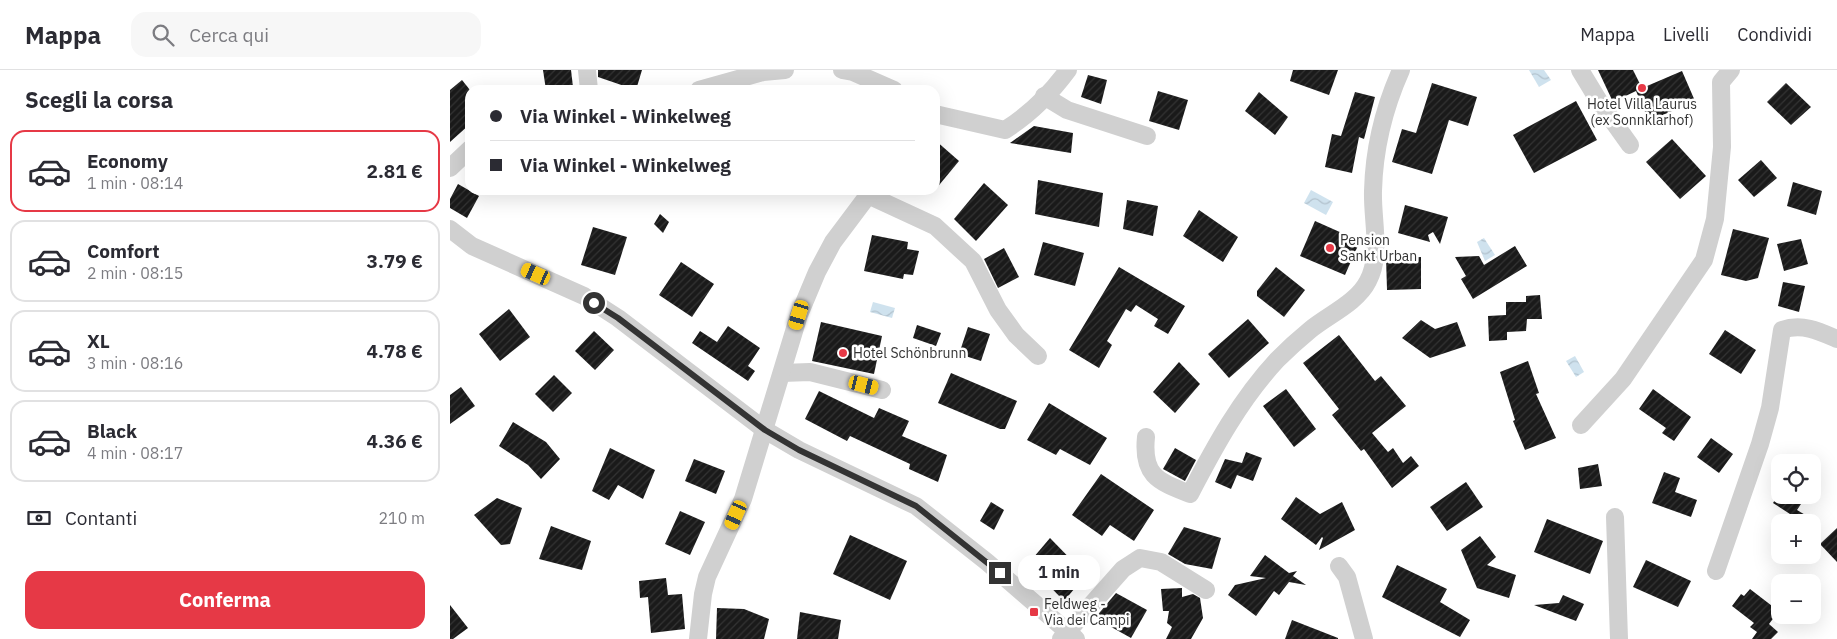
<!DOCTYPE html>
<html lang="it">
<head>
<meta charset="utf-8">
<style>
	body { margin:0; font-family:"IBM Plex Sans",sans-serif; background:#f7f7f7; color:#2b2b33; height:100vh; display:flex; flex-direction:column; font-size:19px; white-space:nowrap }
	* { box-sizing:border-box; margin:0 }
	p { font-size:16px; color:#7c7c81 }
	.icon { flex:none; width:28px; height:28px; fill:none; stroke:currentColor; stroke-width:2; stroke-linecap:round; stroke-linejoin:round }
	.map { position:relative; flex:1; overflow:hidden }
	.sheet { display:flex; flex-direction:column; background:#fff; width:450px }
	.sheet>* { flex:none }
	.banner { position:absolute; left:15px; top:15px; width:475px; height:110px; border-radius:15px; box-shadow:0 5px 20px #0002; display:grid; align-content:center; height:110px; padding:0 25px; background:#fff }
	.controls { position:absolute; left:1321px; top:384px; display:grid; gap:10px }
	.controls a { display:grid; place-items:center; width:50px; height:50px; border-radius:10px; background:#fff; box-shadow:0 5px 20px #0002; font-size:25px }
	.end { position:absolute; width:22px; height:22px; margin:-11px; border:6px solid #333; background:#fff; box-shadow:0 0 0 2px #fff }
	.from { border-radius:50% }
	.bubble { position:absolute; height:35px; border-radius:15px; background:#fff; box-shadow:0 5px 20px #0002; font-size:16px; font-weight:700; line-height:35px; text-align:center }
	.car { position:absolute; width:15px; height:30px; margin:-15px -8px; border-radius:6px; box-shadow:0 0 4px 1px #0007; background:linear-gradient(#f5c518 24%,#345 0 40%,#f5c518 0 76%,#345 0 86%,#f5c518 0) }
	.banner b { display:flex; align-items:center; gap:18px; height:48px; font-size:19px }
	.banner b+b { border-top:1px solid #e1e1e2 }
	.banner i { width:12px; height:12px; background:#2b2b33 }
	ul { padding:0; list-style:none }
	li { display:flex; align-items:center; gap:15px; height:82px; margin:0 10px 8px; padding:0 15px; border:2px solid #e1e1e2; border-radius:15px }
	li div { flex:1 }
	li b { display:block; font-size:19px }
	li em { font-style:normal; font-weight:700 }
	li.on { border-color:#e63946 }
	li>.icon { width:45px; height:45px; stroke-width:1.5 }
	h2 { padding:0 25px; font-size:22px; line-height:60px }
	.pay { display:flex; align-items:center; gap:12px; height:55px; padding:0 25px; font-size:19px }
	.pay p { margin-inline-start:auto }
	.button { display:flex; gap:10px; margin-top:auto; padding:10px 25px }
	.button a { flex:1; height:58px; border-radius:15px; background:#e63946; color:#fff; font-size:20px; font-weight:700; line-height:58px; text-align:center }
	header { display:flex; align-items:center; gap:30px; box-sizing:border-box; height:70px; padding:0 25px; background:#fff; border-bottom:1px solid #e1e1e2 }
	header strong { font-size:24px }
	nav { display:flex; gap:28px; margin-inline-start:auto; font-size:18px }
	.search { width:350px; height:45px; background:#f7f7f7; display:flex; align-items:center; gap:12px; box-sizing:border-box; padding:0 18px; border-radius:15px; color:#7c7c81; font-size:19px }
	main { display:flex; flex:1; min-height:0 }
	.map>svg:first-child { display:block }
	.water { fill:url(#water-waves) }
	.building { fill:url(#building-hatch) }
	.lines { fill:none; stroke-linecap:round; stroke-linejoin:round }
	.minor { stroke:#d0d0d0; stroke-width:18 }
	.route { stroke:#333; stroke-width:6 }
	.poi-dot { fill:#e63946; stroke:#fff; stroke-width:2 }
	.labels { text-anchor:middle; stroke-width:5; stroke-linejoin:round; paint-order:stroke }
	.poi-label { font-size:14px; fill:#333; stroke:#fff; text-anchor:start }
</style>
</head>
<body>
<header>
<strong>Mappa</strong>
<div class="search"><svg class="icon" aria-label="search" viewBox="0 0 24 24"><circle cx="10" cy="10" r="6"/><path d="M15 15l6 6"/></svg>Cerca qui</div>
<nav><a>Mappa</a><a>Livelli</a><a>Condividi</a></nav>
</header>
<main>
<section class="sheet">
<h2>Scegli la corsa</h2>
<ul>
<li class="on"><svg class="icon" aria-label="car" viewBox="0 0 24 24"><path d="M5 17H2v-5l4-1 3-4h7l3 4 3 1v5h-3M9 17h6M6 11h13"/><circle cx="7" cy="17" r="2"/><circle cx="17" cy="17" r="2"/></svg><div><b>Economy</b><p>1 min · 08:14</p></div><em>2.81 €</em></li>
<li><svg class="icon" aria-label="car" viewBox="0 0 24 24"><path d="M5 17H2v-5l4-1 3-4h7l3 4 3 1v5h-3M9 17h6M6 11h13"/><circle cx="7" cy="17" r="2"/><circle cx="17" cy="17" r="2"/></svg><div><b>Comfort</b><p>2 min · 08:15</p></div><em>3.79 €</em></li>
<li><svg class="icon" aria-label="car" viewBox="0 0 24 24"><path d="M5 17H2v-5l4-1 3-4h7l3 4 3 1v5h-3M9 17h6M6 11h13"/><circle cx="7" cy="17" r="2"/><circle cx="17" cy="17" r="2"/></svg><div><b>XL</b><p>3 min · 08:16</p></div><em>4.78 €</em></li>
<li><svg class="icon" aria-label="car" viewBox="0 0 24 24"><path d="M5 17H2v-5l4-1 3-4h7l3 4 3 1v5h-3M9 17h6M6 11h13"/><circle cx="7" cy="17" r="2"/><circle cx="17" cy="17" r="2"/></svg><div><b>Black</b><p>4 min · 08:17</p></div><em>4.36 €</em></li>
</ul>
<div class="pay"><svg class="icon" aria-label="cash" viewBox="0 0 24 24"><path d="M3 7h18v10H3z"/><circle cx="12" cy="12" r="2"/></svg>Contanti<p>210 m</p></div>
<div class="button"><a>Conferma</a></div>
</section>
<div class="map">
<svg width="1387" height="569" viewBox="0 0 1387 569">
	<defs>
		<pattern id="water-waves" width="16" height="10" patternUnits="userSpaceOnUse" patternTransform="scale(1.25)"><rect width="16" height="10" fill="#cfe2ee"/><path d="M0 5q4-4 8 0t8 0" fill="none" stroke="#b2c2cd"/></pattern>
		<pattern id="building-hatch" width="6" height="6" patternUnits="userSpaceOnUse" patternTransform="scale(1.25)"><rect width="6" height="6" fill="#1a1a1a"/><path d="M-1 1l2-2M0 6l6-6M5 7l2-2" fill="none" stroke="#333"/></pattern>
	</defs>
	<rect width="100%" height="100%" fill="#fff"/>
	<g class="water">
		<path d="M1079,0H1094L1101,10L1089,17Z"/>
		<path d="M861,120L883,132L876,145L854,133Z"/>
		<path d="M1034,168L1045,185L1035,191L1027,172Z"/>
		<path d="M423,232L445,238L442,248L420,242Z"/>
		<path d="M1125,286L1134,302L1126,307L1116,291Z"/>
	</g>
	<g class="building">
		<path d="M93,0H121L123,17L96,20Z"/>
		<path d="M148,0H192L186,20L148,7Z"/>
		<path d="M843,0H888L879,25L840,11Z"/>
		<path d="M1148,0H1183L1192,18L1190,19L1232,1L1245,31L1199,51L1186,21L1163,32Z"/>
		<path d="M638,5L657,10L651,34L631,27Z"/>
		<path d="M12,10L20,20V54L0,72V20Z"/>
		<path d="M982,13L1027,27L1018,56L999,50L982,104L942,92L952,59L966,63Z"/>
		<path d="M1336,13L1361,37L1341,55L1317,32Z"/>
		<path d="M708,21L738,30L729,60L699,51Z"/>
		<path d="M809,22L838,47L825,65L795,41Z"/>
		<path d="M905,22L925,27L914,69L909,67L902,103L875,97L882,64L891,66Z"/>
		<path d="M1126,31L1147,70L1084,103L1063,65Z"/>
		<path d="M584,56L623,63L621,83L560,73Z"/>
		<path d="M1222,69L1256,106L1230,129L1196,92Z"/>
		<path d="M485,70L509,91L485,120Z"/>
		<path d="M1311,90L1327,108L1304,127L1288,110Z"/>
		<path d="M588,110L653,123L649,157L585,144Z"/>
		<path d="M1343,112L1372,121L1366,145L1337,136Z"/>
		<path d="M534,113L558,135L526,171L504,149Z"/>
		<path d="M8,114L29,126L17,148L0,138V129Z"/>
		<path d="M677,130L708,136L703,166L673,159Z"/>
		<path d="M955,135L998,147L990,174L983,162L978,165L980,172L948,163Z"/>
		<path d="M749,140L788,167L773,192L733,166Z"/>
		<path d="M210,144L219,152L213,163L204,154Z"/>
		<path d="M865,151L910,171L895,205L850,186Z"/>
		<path d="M143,157L177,167L165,205L131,195Z"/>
		<path d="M1283,159L1319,168L1308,208L1296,211L1271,205Z"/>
		<path d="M422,165L458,172L457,179L469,181L463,205L454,204L453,209L414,201Z"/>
		<path d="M1351,169L1358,194L1334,201L1327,174Z"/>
		<path d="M593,172L634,183L625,216L584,205Z"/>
		<path d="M1065,176L1077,196L1023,229L1011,209L1016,206L1005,187L1029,186L1034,195Z"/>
		<path d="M554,178L569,207L548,218L534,189Z"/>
		<path d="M971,187V219L937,220L936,188Z"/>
		<path d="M231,192L264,214L242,247L209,225Z"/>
		<path d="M669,197L735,236L718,264L704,256L708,249L686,235L681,242L676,239L657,271L662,275L649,298L619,280Z"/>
		<path d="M826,197L855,220L834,247L807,226V221Z"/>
		<path d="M1333,212L1355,216L1349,242L1328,236Z"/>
		<path d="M1090,225L1092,249H1077L1076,261L1057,262V270L1039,271L1038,246L1056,245V232H1076V226Z"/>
		<path d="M59,239L80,267L50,291L29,264Z"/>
		<path d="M798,249L819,273L779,308L758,284Z"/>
		<path d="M971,250L985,259L1007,252L1016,276L980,288L952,268Z"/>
		<path d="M371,252L432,266L424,304L362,291Z"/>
		<path d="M467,255L491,263L486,276L463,268Z"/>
		<path d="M278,256L310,278L298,296L305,301L298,311L242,273L250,261L267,272Z"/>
		<path d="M518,257L540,264L531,291L509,284Z"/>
		<path d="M1275,260L1306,280L1291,304L1259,284Z"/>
		<path d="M144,261L164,280L145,300L125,281Z"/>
		<path d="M889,265L925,311L931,306L956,336L922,363L938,382L943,378L953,393L961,386L969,396L942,418L914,379L911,381L882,345L889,339L853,293Z"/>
		<path d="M1078,291L1089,323L1086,324L1106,368L1075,380L1063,351L1065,350L1050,302Z"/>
		<path d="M729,292L750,314L725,343L703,322Z"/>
		<path d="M501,303L567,331L555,359H550L488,333Z"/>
		<path d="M104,305L122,323L103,342L85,324Z"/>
		<path d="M11,317L25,336L0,354V325Z"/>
		<path d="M836,319L866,359L844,377L813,336Z"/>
		<path d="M1203,319L1241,347L1224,371L1212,363L1216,358L1189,339Z"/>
		<path d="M369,321L424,348L429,338L459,351L452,366L497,385L488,412L459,399L460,394L400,366L397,371L355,349Z"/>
		<path d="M599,333L657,368L640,395L610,379L606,385L577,370Z"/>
		<path d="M63,352L96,372L110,389L91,409L78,395L49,376Z"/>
		<path d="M1261,368L1283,384L1269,403L1247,387Z"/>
		<path d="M160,378L205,400L193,429L168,415L159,430L142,421Z"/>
		<path d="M725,378L746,390L735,411L713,399Z"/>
		<path d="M796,382L812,388L803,411L787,405L781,419L765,412L775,389L792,393Z"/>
		<path d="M244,389L275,401L266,424L235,411Z"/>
		<path d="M1148,394L1152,416L1130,419L1128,398Z"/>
		<path d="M1214,402L1230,408L1225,422L1247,430L1241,447L1202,433Z"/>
		<path d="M651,404L704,440L684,471L660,455L652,466L622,445Z"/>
		<path d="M1016,412L1033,437L997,461L980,437Z"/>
		<path d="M1328,425H1357L1347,440L1367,452H1334L1340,444L1323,433Z"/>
		<path d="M846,427L870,444L892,432L905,460L869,480L873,468L872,467L866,475L831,449Z"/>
		<path d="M47,428L72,438L60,474L51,475L24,445Z"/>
		<path d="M541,432L554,440L544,460L530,451Z"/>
		<path d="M230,441L255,452L240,485L215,474Z"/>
		<path d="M1097,449L1153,471L1140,504L1084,482Z"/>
		<path d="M101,456L141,471L132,500L89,489Z"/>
		<path d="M734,457L771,468L762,499L735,494L718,484Z"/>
		<path d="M1387,458V492L1370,474Z"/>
		<path d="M400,465L457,491L440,530L383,504Z"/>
		<path d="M1030,466L1046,487L1037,495L1066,505L1059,528L1027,518L1011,480Z"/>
		<path d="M600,468L636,505L614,531L578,494Z"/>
		<path d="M815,485L839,503L847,501L843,506L856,515L839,512L829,525L824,521L806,546L778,525L785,515L816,508L800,506Z"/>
		<path d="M1196,490L1241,511L1228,537L1183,517Z"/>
		<path d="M947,495L997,519L990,532L1020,550L1010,567L932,527Z"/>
		<path d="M216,508L218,525L232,524L235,559L201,563L198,527L190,528L189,511Z"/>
		<path d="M732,518V527L743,524L750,528L753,548L741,569H716L722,557L717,553L719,541H713L711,519Z"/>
		<path d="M1300,519L1326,539L1322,544L1325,546L1319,554L1328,562L1321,569H1302L1307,562L1300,557L1304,553L1282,536L1291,524L1294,526Z"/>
		<path d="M666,523L697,540L681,568L645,548Z"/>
		<path d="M1113,525L1134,534L1126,551L1084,535L1109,533Z"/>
		<path d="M0,535L18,558L3,569H0Z"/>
		<path d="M267,538L294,539L319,549L314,569H266Z"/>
		<path d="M350,542L391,550L388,569H347Z"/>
		<path d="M842,550L888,568V569H835Z"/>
	</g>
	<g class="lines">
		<g class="minor">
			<path d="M137,0L139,20"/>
			<path d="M392,0L403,2L444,20"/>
			<path d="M1130,0L1150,33L1180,75"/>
			<path d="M249,20L313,2L335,0"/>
			<path d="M594,26L617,40L697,66"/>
			<path d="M485,44L555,60C579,45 601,23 618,0"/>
			<path d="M0,98L20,79"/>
			<path d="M418,125L485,156L523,191L548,240L566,265L588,286"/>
			<path d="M0,159L22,176L134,226L168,248L315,360L349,380L466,436L537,492L626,569"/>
			<path d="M332,303L360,302L432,320"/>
			<path d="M1131,355L1173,309L1254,190L1265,149L1272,77L1271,12L1281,0"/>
			<path d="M696,367C692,406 708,411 740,424C765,376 790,330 827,290C837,280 849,269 860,260C878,245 907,233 918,211C932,185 922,150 923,121C924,79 934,38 951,0"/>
			<path d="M1165,447L1169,569"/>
			<path d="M889,496L897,507L914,569"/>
			<path d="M1266,501L1310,374L1320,338L1332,260C1352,253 1369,261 1387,269"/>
			<path d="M248,569L253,524L257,507L293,429L349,245L367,202L383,172L422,120"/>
			<path d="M611,569L673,499L690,488L711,492L756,520"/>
		</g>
	</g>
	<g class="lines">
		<path class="route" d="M144,233L168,248L315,360L349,380L466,436L550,503"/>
	</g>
	<g class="poi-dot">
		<circle cx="1192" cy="18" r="5"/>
		<circle cx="880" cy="178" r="5"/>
		<circle cx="393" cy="283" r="5"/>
		<rect x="579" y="537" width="10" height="10" rx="2.5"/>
	</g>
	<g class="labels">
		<g class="poi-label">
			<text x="1192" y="39" text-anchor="middle">Hotel Villa Laurus<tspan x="1192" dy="16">(ex Sonnklarhof)</tspan></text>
			<text x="890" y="175">Pension<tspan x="890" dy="16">Sankt Urban</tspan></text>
			<text x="403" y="288">Hotel Schönbrunn</text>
			<text x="594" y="539">Feldweg -<tspan x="594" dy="16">Via dei Campi</tspan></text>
		</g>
	</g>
</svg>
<div class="controls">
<a><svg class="icon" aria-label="locate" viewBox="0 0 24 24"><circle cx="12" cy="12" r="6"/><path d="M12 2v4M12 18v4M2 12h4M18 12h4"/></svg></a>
<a>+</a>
<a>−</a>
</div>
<i class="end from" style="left:144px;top:233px"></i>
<i class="end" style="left:550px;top:503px"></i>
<div class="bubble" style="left:568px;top:485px;width:82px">1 min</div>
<i class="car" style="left:86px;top:204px;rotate:294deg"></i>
<i class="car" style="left:349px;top:245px;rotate:197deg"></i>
<i class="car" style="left:414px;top:315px;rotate:104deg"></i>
<i class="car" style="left:286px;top:445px;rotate:204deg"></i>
<div class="banner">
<b><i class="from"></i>Via Winkel - Winkelweg</b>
<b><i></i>Via Winkel - Winkelweg</b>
</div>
</div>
</main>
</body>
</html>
